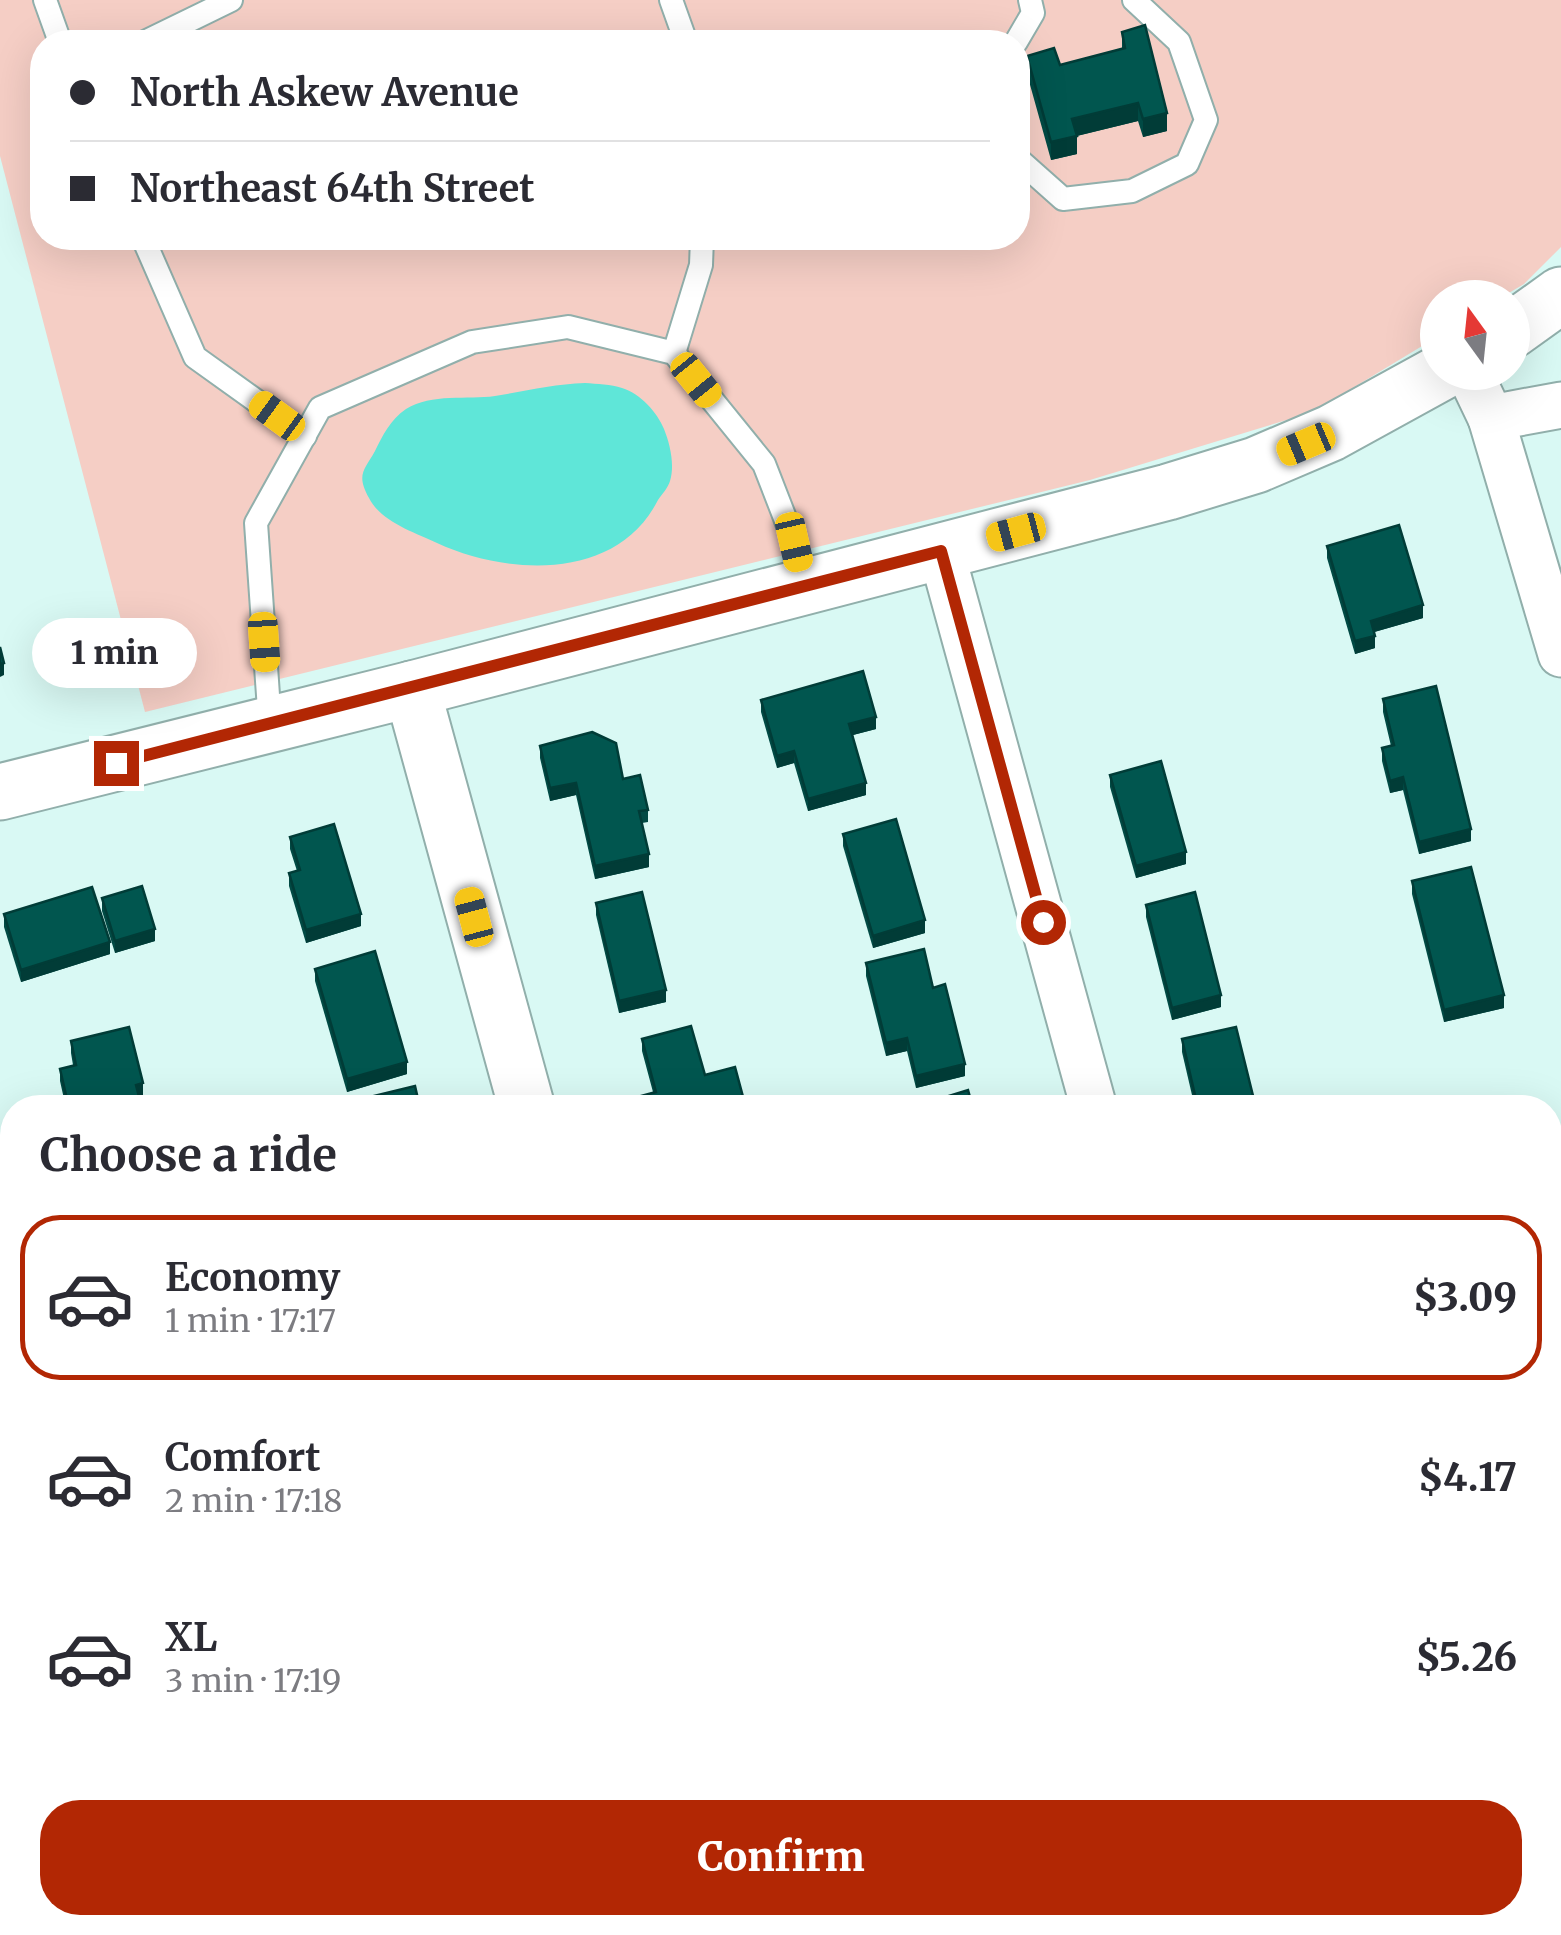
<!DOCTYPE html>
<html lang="en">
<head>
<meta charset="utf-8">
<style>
	body { margin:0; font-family:Merriweather,serif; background:#f2f2f3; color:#2b2b33; height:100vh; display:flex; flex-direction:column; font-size:38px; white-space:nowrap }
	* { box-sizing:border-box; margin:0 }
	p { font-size:32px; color:#7c7c81 }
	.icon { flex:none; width:55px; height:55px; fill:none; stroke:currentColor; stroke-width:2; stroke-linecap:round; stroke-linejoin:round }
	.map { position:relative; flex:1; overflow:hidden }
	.details { position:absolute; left:0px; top:1095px; width:1562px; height:840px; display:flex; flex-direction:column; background:#fff; border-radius:40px 40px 0 0; box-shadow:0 10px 40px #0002 }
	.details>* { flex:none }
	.top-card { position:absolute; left:30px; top:30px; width:1000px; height:220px; border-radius:40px; box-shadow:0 10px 40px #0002; display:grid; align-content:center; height:220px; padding:0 40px; background:#fff }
	.needle { width:65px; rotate:345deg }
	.controls { position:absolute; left:1420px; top:280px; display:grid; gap:20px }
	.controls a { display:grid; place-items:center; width:110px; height:110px; border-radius:50%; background:#fff; box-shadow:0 10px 40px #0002; font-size:50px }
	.end { position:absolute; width:45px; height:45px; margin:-22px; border:12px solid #b22704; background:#fff; box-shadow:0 0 0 5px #fff }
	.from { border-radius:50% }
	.bubble { position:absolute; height:70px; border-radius:35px; background:#fff; box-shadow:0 10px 40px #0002; font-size:32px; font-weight:800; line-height:70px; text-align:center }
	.car { position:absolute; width:30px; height:60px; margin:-30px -15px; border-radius:12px; box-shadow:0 0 8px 2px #0007; background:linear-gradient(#f5c518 24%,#345 0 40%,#f5c518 0 76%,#345 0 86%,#f5c518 0) }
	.top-card b { display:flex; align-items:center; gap:35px; height:95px; font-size:38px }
	.top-card b+b { border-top:2px solid #e1e1e2 }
	.top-card i { width:25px; height:25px; background:#2b2b33 }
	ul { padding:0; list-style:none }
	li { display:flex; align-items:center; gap:30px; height:165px; margin:0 20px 15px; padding:0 20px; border:5px solid transparent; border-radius:40px }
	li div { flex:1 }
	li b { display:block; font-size:38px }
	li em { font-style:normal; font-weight:800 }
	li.active { border-color:#b22704 }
	li>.icon { width:90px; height:90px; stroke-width:1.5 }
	h2 { padding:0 40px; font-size:45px; line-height:120px }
	.button { display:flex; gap:20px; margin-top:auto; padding:20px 40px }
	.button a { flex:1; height:115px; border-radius:40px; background:#b22704; color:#fff; font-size:40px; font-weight:800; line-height:115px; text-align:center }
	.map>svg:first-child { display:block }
	.green { fill:#f5cec5; fill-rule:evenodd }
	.water { fill:#5fe6d8 }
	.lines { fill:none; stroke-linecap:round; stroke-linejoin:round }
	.service-casing { stroke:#91afab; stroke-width:26 }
	.minor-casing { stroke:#91afab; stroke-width:49 }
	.tertiary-casing { stroke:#91afab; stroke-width:59 }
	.service { stroke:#fff; stroke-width:22 }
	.minor { stroke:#fff; stroke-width:45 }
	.tertiary { stroke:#fff; stroke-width:55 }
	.wall { fill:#014a44 }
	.shaded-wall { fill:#013c37 }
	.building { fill:#01564f; stroke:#013c37; stroke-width:2.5 }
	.route { stroke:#b22704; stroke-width:12 }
</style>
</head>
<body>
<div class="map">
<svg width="1561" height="1935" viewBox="0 0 1561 1935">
	<rect width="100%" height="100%" fill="#d9f9f4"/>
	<path class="green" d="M0,0H1561V247L1524,284L1502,297L1438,298L1437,337L1313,412L1090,480L145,712L0,156ZM42,42H1018V238H42Z"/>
	<path class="water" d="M585,383C597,384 611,384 622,388C641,394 657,412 664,429C670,444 675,465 670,481C668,488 662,494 658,500C617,581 509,576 437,543C414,532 381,522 369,498C356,474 364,471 375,451C383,435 390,420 406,409C432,393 467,400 495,396C526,391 554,384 585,383Z"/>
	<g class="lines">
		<defs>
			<g id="service">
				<path d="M45,0L60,42"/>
				<path d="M671,0L686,42"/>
				<path d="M145,42L231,0"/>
				<path d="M1016,42L1033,13L1030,0"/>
				<path d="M1018,159L1063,199L1132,191L1187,164L1206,120L1179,42L1134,0"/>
				<path d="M143,238L195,357L305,436"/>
				<path d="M674,353L701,265L702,238"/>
				<path d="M270,724L256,523L320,408L472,342L568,327L674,353L764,464L792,536L804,587"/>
			</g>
			<g id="minor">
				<path d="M1469,372L1491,418L1561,405"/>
				<path d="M1491,418L1561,654"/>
				<path d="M941,551L1094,1108"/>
				<path d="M0,1260L12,1307"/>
				<path d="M1550,1913L1561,1910"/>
				<path d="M177,1922L180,1935"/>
				<path d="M1321,1922L1325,1935"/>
				<path d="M1484,1935L1519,1922"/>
			</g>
			<g id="tertiary">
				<path d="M1512,330L1561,295"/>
				<path d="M412,689L527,1108"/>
				<path d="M0,792L412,689L1168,492L1256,465L1331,433L1442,372"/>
				<path d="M749,1922L753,1935"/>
			</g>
		</defs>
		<use href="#service" class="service-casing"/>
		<use href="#minor" class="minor-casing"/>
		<use href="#tertiary" class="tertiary-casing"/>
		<use href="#service" class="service"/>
		<use href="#minor" class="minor"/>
		<use href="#tertiary" class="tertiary"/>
	</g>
	<g class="wall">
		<path d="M1122,32L1167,131L1143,137L1138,121L1077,136V154L1051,160L1027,74V56L1060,65L1122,49Z"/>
		<path d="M1327,546L1423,618L1374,632L1375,648L1355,654L1327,558Z"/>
		<path d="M1383,699L1471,841L1419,854L1403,790L1390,793L1382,761V748L1391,746L1383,712Z"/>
		<path d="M761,700L876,729L853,735L866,795L808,811L794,763L777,768L761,712Z"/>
		<path d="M540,746L623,779L648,810V822L642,823L649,867L595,879L576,795L550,801L540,758Z"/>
		<path d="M1110,775L1186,864L1136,878L1110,787Z"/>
		<path d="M843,834L925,933L873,948L843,846Z"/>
		<path d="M290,837L361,926L306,943L289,886V873L297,871L290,849Z"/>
		<path d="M1412,881L1504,1008L1444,1022L1412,894Z"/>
		<path d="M102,898L155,941L115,953L102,911Z"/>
		<path d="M596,903L666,1002L619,1013L596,915Z"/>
		<path d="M1146,905L1221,1007L1172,1020L1146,917Z"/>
		<path d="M4,914L110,954L21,982L4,927Z"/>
		<path d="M866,963L933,988L965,1076L916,1088L907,1051L886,1056L866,976Z"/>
		<path d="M315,969L407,1074L347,1092L315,981Z"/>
		<path d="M642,1039L705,1075L746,1108H634V1098L653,1092L642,1051Z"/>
		<path d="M1182,1039L1256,1108H1195L1182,1052Z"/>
		<path d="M71,1041L143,1095L139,1096L142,1108H66L60,1081V1069L73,1065L71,1053Z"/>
		<path d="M1118,1922H1137L1135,1928Z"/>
	</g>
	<g class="shaded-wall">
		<path d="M1138,103V121L1072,137V119Z"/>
		<path d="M1167,113V131L1143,137V119Z"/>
		<path d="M1077,136V154L1051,160V142Z"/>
		<path d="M1423,605V618L1371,633V621Z"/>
		<path d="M1375,636V648L1355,654V641Z"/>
		<path d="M4,663V675L0,677V664Z"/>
		<path d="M876,717V729L849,736V724Z"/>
		<path d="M794,751V763L777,768V756Z"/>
		<path d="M1403,777V790L1390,793V781Z"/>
		<path d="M576,783V795L550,801V788Z"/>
		<path d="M866,783V795L808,811V799Z"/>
		<path d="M1471,829V841L1419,854V842Z"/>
		<path d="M1186,852V864L1136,878V866Z"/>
		<path d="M649,854V867L595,879V866Z"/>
		<path d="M361,914V926L306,943V930Z"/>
		<path d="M925,920V933L873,948V936Z"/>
		<path d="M155,929V941L115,953V941Z"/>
		<path d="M110,942V954L21,982V970Z"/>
		<path d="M666,990V1002L619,1013V1001Z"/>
		<path d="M1221,995V1007L1172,1020V1008Z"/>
		<path d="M1504,995V1008L1444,1022V1010Z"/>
		<path d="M907,1038V1051L886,1056V1043Z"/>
		<path d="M407,1062V1074L347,1092V1079Z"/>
		<path d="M965,1064V1076L916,1088V1076Z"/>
		<path d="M143,1083V1095L136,1097V1085Z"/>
	</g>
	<g class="building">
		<path d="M1145,25L1167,113L1143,119L1138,103L1072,119L1077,136L1051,142L1027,56L1054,48L1060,65L1125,48L1122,32Z"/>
		<path d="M1399,525L1423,605L1371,621L1375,636L1355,641L1327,546Z"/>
		<path d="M0,647L4,663L0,664Z"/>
		<path d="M863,671L876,717L849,724L866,783L808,799L794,751L777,756L761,700Z"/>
		<path d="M1436,686L1471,829L1419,842L1403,777L1390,781L1382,748L1394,745L1383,699Z"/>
		<path d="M592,732L616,743L623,779L640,775L648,810L639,811L649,854L595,866L576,783L550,788L540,746Z"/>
		<path d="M1161,761L1186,852L1136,866L1110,775Z"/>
		<path d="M896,819L925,920L873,936L843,834Z"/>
		<path d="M334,824L361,914L306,930L289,873L300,870L290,837Z"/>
		<path d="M1471,867L1504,995L1444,1010L1412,881Z"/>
		<path d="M142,886L155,929L115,941L102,898Z"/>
		<path d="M92,887L110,942L21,970L4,914Z"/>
		<path d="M642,892L666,990L619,1001L596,903Z"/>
		<path d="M1195,892L1221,995L1172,1008L1146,905Z"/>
		<path d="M924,949L933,988L945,984L965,1064L916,1076L907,1038L886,1043L866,963Z"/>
		<path d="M375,951L407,1062L347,1079L315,969Z"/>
		<path d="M691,1026L705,1075L735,1067L746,1108H636L634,1098L656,1092L642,1039Z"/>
		<path d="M129,1027L143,1083L136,1085L142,1108H69L60,1069L76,1065L71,1041Z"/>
		<path d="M1236,1027L1256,1108H1198L1182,1039Z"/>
		<path d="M415,1086L420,1108H365L362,1099Z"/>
		<path d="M968,1090L973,1108H910Z"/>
		<path d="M564,1922H634L637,1935H567Z"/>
	</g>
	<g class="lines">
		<path class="route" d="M116,763L941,551L1043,922"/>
	</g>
</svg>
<div class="controls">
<a><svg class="needle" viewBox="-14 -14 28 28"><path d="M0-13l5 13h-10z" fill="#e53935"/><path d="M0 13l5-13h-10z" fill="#7c7c81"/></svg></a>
</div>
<i class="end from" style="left:1043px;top:922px"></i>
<i class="end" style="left:116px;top:763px"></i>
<div class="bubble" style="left:32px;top:618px;width:165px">1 min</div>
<i class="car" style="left:696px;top:380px;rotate:141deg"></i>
<i class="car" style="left:277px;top:416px;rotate:306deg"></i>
<i class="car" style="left:1306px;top:444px;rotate:247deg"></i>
<i class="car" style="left:1016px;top:532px;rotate:255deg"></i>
<i class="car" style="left:794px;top:542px;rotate:167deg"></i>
<i class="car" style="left:264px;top:642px;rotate:176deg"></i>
<i class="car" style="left:474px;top:917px;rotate:345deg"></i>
<div class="top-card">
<b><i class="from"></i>North Askew Avenue</b>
<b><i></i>Northeast 64th Street</b>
</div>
<section class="details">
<h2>Choose a ride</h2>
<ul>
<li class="active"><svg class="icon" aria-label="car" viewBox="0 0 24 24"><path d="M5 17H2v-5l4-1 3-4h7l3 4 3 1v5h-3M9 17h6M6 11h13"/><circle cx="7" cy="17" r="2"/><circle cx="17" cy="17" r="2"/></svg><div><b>Economy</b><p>1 min · 17:17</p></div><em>$3.09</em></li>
<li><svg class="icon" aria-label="car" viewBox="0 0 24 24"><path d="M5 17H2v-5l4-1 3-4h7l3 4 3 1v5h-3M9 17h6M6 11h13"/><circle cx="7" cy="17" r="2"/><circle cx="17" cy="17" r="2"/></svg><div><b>Comfort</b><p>2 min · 17:18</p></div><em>$4.17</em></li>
<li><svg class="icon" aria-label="car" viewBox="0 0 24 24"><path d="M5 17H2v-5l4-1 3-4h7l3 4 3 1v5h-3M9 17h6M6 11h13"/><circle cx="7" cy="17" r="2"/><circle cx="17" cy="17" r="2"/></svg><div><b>XL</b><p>3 min · 17:19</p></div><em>$5.26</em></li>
</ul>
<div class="button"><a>Confirm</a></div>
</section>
</div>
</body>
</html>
